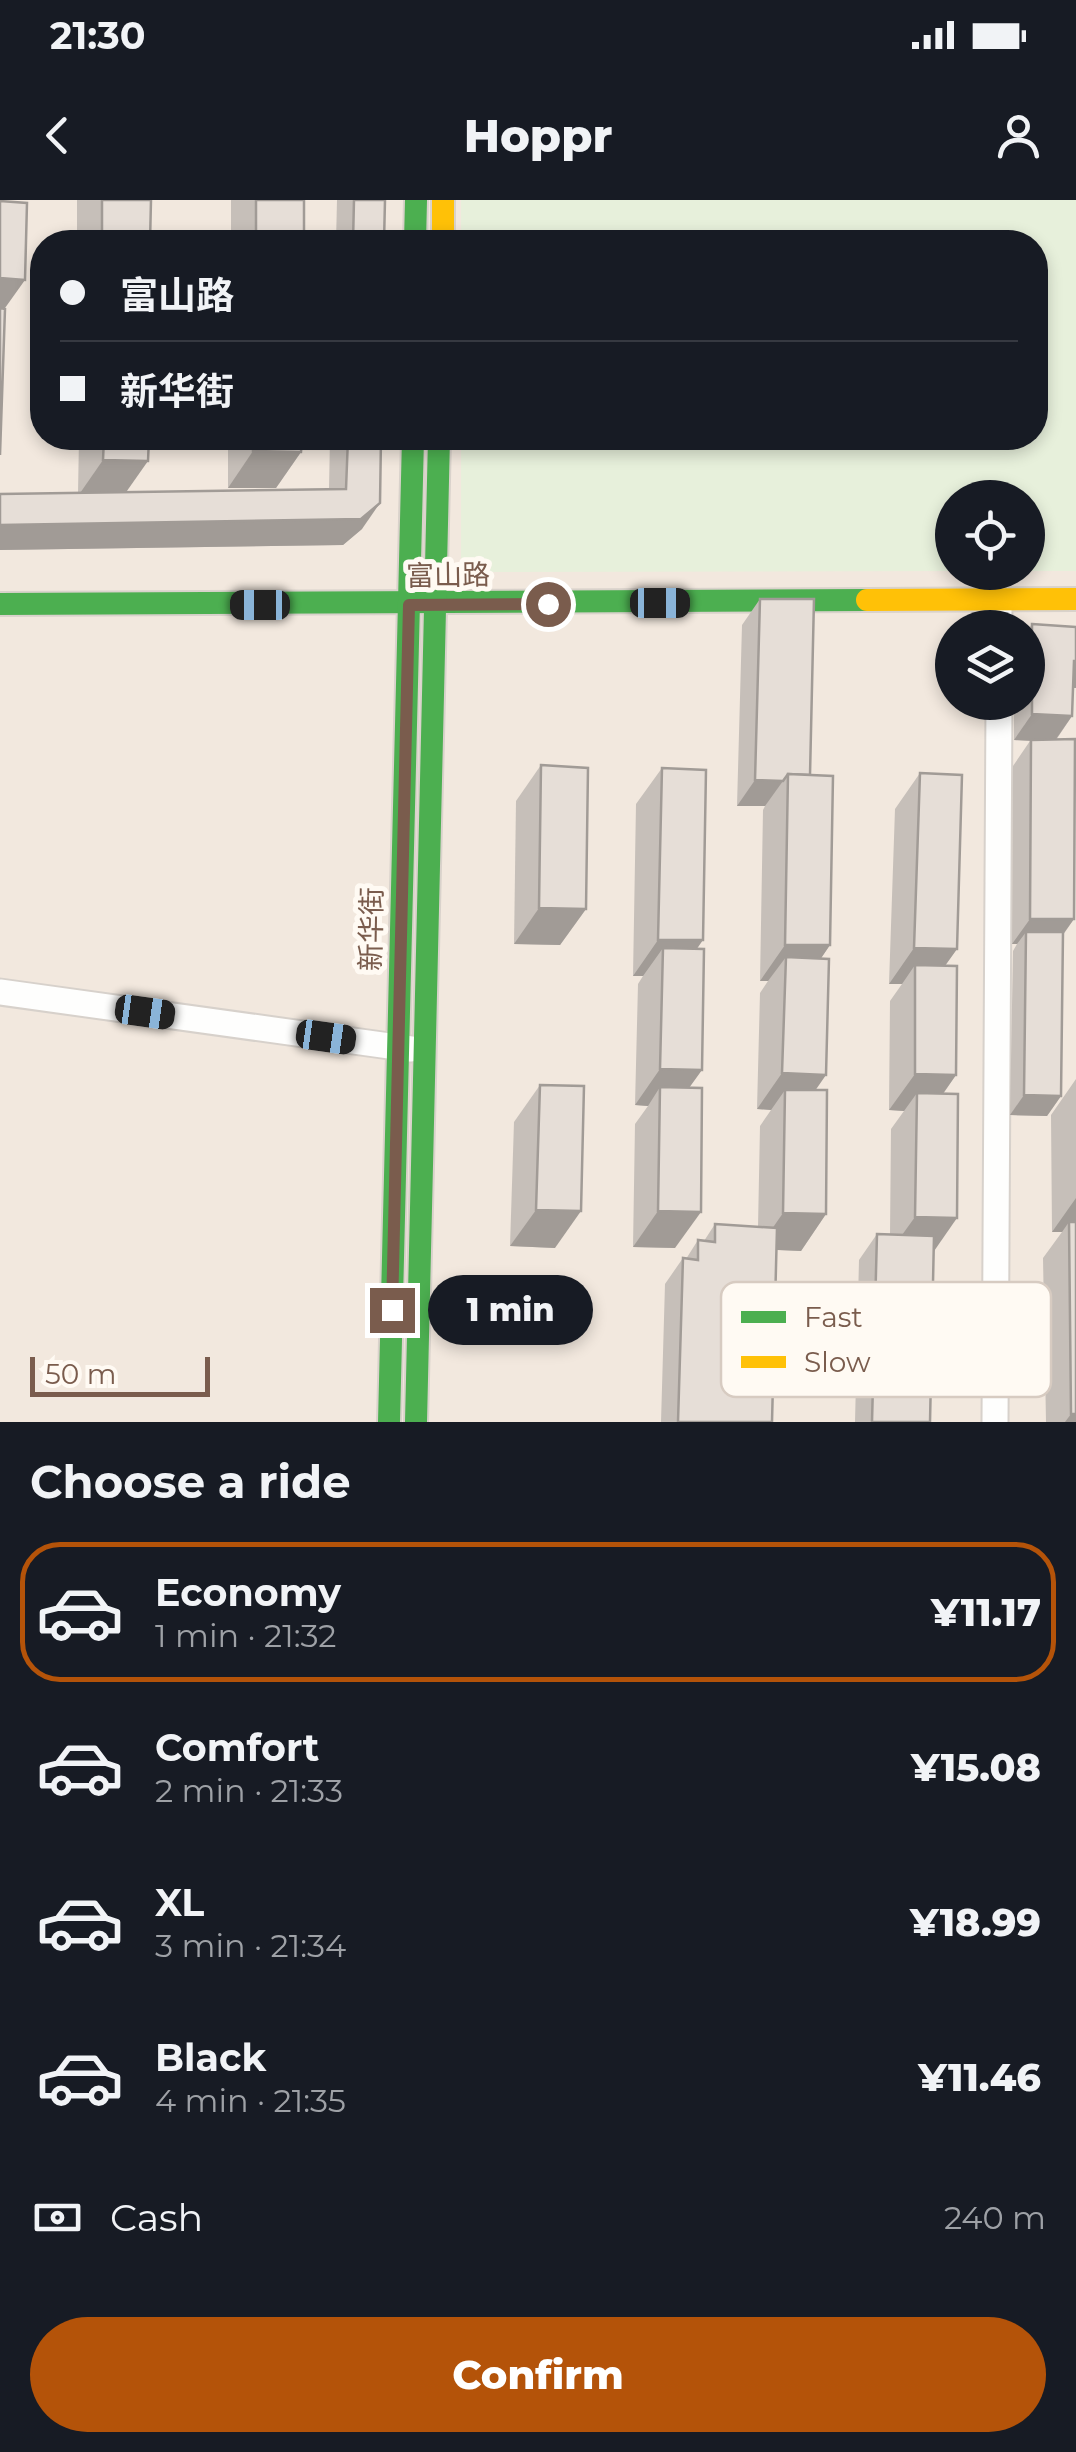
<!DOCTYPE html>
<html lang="en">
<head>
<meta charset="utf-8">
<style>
	body { margin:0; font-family:Montserrat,"Noto Sans SC",sans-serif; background:#20242c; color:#f1f3f6; height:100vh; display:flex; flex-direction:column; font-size:38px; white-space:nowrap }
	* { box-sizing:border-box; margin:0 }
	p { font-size:32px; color:#9ea1a6 }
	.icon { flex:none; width:55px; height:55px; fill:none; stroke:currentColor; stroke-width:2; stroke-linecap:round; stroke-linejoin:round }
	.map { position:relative; height:1222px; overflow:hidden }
	.sheet { display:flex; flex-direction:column; background:#171b24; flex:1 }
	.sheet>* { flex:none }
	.banner { position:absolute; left:30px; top:30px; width:1018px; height:220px; border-radius:40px; box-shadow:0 5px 15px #0003; display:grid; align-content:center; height:220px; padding:0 30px; background:#171b24 }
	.controls { position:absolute; left:935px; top:280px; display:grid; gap:20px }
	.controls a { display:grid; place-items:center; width:110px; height:110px; border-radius:50%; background:#171b24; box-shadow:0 5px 15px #0003; font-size:50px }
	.scale { position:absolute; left:30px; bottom:25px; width:180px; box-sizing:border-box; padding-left:10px; border:5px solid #7a5c4d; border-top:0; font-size:28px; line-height:35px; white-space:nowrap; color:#7a5c4d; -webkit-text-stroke:8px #fffaf3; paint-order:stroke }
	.end { position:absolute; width:45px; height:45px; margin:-22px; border:12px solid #7a5c4d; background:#fff; box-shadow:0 0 0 5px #fff }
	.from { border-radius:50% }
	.bubble { position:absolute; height:70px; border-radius:35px; background:#171b24; box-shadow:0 5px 15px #0003; font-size:32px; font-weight:800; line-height:70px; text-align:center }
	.car { position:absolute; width:30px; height:60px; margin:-30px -15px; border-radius:12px; box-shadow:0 0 8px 2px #0007; background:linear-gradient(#222 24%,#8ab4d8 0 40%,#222 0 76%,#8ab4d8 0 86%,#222 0) }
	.banner b { display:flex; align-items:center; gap:35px; height:95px; font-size:38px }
	.banner b+b { border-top:2px solid #363941 }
	.banner i { width:25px; height:25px; background:#f1f3f6 }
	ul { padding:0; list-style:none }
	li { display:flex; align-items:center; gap:30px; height:140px; margin:0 20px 15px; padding:0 10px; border:5px solid transparent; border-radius:40px }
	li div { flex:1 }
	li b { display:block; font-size:38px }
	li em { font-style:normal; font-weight:800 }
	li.active { border-color:#b45309 }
	li>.icon { width:90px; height:90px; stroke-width:1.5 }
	h2 { padding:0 30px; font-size:45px; line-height:120px }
	.pay { display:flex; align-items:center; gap:25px; height:110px; padding:0 30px; font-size:38px }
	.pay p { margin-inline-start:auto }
	.button { display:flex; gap:20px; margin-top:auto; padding:20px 30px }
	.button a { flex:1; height:115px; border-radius:60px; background:#b45309; color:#fff; font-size:40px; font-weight:800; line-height:115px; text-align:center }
	.status { display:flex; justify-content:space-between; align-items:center; height:70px; padding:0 50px; background:#171b24; direction:ltr }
	.status svg { height:28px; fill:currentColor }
	header { display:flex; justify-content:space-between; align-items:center; height:130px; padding:0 30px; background:#171b24; font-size:45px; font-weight:800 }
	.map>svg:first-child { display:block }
	.residential { fill:#f2e8de; fill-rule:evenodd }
	.green { fill:#e7f0db }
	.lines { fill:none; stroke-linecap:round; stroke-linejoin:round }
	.street-casing { stroke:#d7d1cb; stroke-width:29 }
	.fast-casing { stroke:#d9d2cb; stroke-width:26 }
	.slow-casing { stroke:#d9d2cb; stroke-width:26 }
	.street { stroke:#fefefd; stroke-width:25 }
	.fast { stroke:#4caf50; stroke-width:22 }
	.slow { stroke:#ffc107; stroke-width:22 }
	.wall { fill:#c6bfb9 }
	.shaded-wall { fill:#a19b96 }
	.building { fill:#e6ded7; stroke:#a19b96; stroke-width:2.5 }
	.route { stroke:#7a5c4d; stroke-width:12 }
	.labels { text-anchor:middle; stroke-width:10; stroke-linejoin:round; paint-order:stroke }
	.street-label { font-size:28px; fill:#7a5c4d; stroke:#fffaf3 }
	.key { fill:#fffaf3; stroke:#d7cbc1; stroke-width:2.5 }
	.key-label { font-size:28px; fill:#7a5c4d }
</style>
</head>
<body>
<div class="status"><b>21:30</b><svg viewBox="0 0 49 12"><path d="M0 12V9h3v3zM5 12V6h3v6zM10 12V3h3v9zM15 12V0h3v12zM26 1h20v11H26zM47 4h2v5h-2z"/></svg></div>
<header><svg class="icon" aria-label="back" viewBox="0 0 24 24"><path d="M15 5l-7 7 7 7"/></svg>Hoppr<svg class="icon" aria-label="person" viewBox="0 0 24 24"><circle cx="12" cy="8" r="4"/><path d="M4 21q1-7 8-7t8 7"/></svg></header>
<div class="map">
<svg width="1076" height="1222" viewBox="0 0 1076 1222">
	<rect width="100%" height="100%" fill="#f9f5f0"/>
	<path class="residential" d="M0,0H1076V1222H0ZM42,42H1035V238H42ZM952,298H1028V372H952ZM952,428H1028V502H952Z"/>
	<path class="green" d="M461,0H1076V371H1028V298H952V371L461,372V238H1035V42H461Z"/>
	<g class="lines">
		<defs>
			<g id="street">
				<path d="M999,428V400"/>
				<path d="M0,792L411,849"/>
				<path d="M995,1222L999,502"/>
			</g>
			<g id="fast">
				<path d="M415,42L416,0"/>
				<path d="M0,404L867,400"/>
				<path d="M389,1222L413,238"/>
				<path d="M416,1222L439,238"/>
			</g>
			<g id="slow">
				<path d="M443,0V42"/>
				<path d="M867,400L1076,399"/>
			</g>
		</defs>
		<use href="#street" class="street-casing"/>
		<use href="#fast" class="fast-casing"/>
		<use href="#slow" class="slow-casing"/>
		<use href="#street" class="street"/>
		<use href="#fast" class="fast"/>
		<use href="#slow" class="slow"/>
	</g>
	<g class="wall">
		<path d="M77,0H151L150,42H77Z"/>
		<rect x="231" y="0" width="73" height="42"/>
		<path d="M337,0H385L384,42H336Z"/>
		<path d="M79,238H149L126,292L329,289L330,238H381L362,329L343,345L0,350V294L78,293Z"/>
		<path d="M228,238H302L301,252L276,288H228Z"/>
		<path d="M760,399L810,575L830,745L821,758L816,890L826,1014L801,1051L777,1050L772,1222H661L665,1084L683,1058L686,1059L698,1040L704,1041L715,1024L758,1027L760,926L771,910L757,909L760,793L768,781H760L763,610L765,606H737L742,425Z"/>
		<path d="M1032,424L1076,427V488H1073L1072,516L1056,540L1074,719L1063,735L1061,896L1047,916L1010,915L1013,751L1017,744H1012L1013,566L1030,541L1014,540V502H1028V430Z"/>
		<path d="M541,565L586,709L560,745L514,744L516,601Z"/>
		<path d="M662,568L697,748L689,888L675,1048L633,1047L635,924L648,906L635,905L638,784L643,776H633L636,604Z"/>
		<path d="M920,573L957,749L945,766L956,875L943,894L934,1051L930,1222H855L859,1060L877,1034H890L891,929L904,911L889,910L890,801L902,784H889L895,609Z"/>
		<path d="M1076,879V1222H1046L1043,1058L1062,1032H1052L1051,915Z"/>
		<path d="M540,885L555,1048L510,1046L514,922Z"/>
	</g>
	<g class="shaded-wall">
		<path d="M0,78L25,80L0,115Z"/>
		<path d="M253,251L301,252L276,288H228Z"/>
		<path d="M103,260L148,261L122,298L78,296Z"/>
		<path d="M380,303L362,329L343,345L0,350V325Z"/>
		<path d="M1074,461H1076V488L1056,487Z"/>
		<path d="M1032,514L1072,516L1054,542L1014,540Z"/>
		<path d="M755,580L783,581L765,606H737Z"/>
		<path d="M539,708L586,709L560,745L514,744Z"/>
		<path d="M1030,719H1074L1056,744L1026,732L1017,744H1012Z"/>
		<path d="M658,740H703L678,776L663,748L643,776H633Z"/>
		<path d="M785,745H830L805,782L786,757L768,781H760Z"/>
		<path d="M914,748L957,749L931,785L915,765L902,784H889Z"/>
		<path d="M660,869L702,870L676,906L660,887L648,906L635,905Z"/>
		<path d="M782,873L826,875L801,911L785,890L771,910L757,909Z"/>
		<path d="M915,874L956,875L930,912L917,893L904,911L889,910Z"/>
		<path d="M1024,895L1061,896L1047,916L1010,915Z"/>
		<path d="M1076,998V1032L1069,1022L1062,1032H1052Z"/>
		<path d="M536,1010L581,1011L555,1048L510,1046Z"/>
		<path d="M658,1011L701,1012L675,1048L633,1047Z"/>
		<path d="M783,1013L826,1014L801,1051L758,1049Z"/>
		<path d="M915,1017L957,1018L932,1054L889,1053Z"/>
		<path d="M1071,1214H1076V1222H1065Z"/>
	</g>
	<g class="building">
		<path d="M102,0H151L150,42H102Z"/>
		<rect x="256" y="0" width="48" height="42"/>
		<path d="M354,0H385L384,42H353Z"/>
		<path d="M0,1L27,3L25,80L0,78Z"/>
		<path d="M0,108L5,109L0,255Z"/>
		<path d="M104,238H149L148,261L103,260Z"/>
		<path d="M253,238H302L301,252L253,251Z"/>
		<path d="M348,238H381L380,303L361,319L0,325V294L346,289Z"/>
		<path d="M760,399H814L810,575L788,574L783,581L755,580Z"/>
		<path d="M1032,424L1076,427V461H1074L1072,516L1032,514Z"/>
		<path d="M1075,539L1074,719H1030L1031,540Z"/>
		<path d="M541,565L588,568L586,709L539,708Z"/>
		<path d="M662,568L706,570L703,740H658Z"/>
		<path d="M920,573L962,575L957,749L914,748Z"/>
		<path d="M788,574L833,576L830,745H785Z"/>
		<path d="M1026,732H1063L1061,896L1024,895Z"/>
		<path d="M663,748L704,749L702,870L660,869Z"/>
		<path d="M786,757L829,759L826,875L782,873Z"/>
		<path d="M915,765L957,766L956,875L915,874Z"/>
		<path d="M540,885L584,886L581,1011L536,1010Z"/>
		<path d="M660,887L702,888L701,1012L658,1011Z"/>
		<path d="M785,890H827L826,1014L783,1013Z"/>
		<path d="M917,893L958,894L957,1018L915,1017Z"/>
		<path d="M1069,1022H1076V1214H1071Z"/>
		<path d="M715,1024L777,1028L772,1222H678L683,1058L698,1060V1040L715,1042Z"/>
		<path d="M877,1034L934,1036L930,1222H872Z"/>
	</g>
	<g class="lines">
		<path class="route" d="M392,1110L409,405L548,404"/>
	</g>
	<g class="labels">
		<g class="street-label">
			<text transform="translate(448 375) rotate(-1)" y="10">富山路</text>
			<text transform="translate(371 729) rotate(-89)" y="10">新华街</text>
		</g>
	</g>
	<rect x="721" y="1082" width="330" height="115" rx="15" class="key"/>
	<rect x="741" y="1111" width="45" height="12" fill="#4caf50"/>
	<rect x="741" y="1156" width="45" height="12" fill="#ffc107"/>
	<g class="key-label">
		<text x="804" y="1127">Fast</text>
		<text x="804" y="1172">Slow</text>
	</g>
</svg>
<div class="controls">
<a><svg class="icon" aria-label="locate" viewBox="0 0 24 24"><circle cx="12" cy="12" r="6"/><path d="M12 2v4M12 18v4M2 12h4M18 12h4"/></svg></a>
<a><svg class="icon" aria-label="layers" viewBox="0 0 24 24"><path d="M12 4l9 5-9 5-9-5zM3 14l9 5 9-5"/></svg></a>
</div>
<div class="scale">50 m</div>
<i class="end from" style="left:548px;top:404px"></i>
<i class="end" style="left:392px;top:1110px"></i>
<div class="bubble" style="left:428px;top:1075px;width:165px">1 min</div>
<i class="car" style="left:660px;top:403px;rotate:90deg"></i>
<i class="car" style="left:260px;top:405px;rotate:270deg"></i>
<i class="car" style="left:145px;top:812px;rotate:98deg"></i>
<i class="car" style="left:326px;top:837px;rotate:98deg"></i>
<div class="banner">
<b><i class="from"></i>富山路</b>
<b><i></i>新华街</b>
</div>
</div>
<section class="sheet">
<h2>Choose a ride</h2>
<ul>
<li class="active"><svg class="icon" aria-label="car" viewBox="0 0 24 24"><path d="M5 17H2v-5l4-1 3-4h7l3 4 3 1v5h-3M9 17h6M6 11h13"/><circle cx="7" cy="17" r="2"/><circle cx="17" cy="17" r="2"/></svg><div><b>Economy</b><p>1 min · 21:32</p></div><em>¥11.17</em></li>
<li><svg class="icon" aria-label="car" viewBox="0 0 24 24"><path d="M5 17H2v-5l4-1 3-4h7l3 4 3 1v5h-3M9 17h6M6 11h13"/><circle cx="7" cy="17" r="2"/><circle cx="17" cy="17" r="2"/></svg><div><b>Comfort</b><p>2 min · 21:33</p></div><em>¥15.08</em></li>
<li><svg class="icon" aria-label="car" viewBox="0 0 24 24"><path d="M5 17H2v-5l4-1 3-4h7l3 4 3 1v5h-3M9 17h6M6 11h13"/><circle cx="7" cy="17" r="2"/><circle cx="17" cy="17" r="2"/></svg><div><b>XL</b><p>3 min · 21:34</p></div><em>¥18.99</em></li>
<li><svg class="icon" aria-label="car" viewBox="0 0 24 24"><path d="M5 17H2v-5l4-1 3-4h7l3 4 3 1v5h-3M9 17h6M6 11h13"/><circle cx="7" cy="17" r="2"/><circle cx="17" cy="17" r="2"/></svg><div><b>Black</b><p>4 min · 21:35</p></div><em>¥11.46</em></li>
</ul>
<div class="pay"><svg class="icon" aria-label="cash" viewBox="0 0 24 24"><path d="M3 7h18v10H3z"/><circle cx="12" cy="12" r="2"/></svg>Cash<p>240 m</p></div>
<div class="button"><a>Confirm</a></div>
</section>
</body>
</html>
